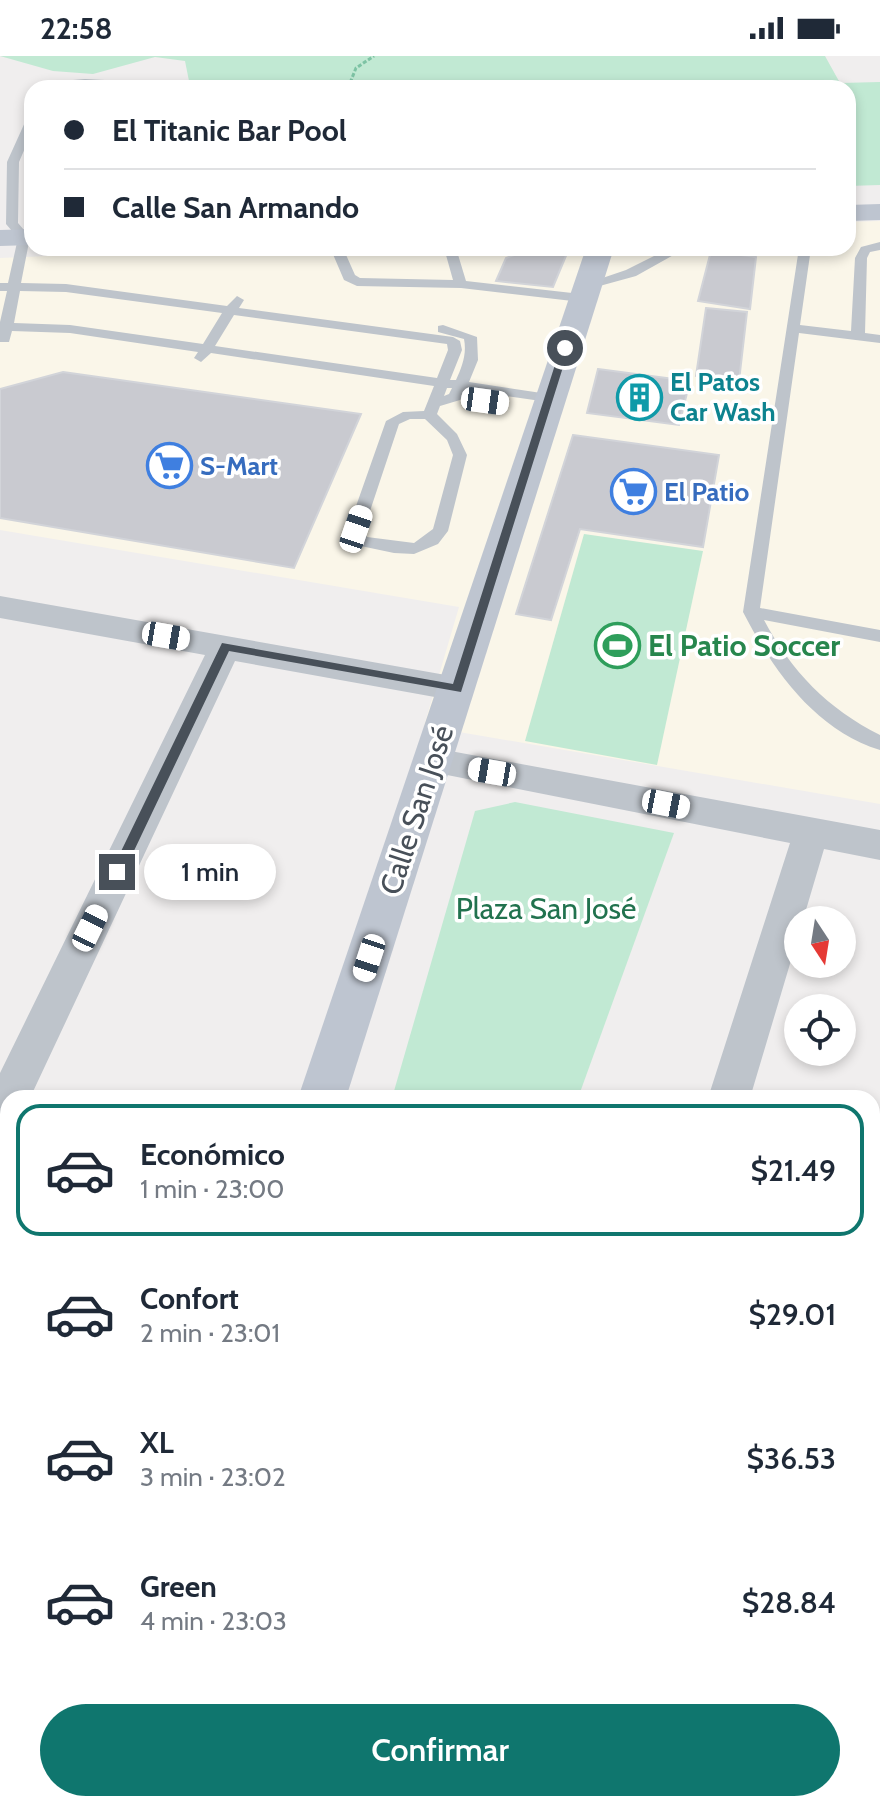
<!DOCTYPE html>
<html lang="es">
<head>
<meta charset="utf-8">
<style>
	body { margin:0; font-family:Cabin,sans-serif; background:#f2f2f3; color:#1f2937; height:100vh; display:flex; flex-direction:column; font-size:30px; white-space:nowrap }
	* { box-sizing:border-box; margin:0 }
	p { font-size:26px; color:#747a83 }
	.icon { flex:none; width:44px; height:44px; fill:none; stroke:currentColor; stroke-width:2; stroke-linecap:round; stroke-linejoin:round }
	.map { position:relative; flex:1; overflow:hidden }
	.details { position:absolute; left:0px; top:1034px; width:880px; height:722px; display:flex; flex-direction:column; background:#fff; border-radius:24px 24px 0 0; box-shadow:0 4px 12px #0003 }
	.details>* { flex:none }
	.hud { position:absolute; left:24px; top:24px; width:832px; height:176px; border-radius:24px; box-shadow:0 4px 12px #0003; display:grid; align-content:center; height:176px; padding:0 40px; background:#fff }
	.needle { width:52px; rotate:168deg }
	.controls { position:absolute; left:784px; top:850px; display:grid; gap:16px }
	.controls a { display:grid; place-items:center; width:72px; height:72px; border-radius:50%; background:#fff; box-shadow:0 4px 12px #0003; font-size:40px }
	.end { position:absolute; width:36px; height:36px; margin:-18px; border:10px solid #485059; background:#fff; box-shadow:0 0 0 4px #fff }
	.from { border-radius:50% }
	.bubble { position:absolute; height:56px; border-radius:28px; background:#fff; box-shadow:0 4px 12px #0003; font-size:26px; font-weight:600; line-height:56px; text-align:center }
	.car { position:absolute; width:24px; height:48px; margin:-24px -12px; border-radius:10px; box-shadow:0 0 6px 2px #0007; background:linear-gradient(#fff 24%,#345 0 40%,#fff 0 76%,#345 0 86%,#fff 0) }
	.hud b { display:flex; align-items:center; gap:28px; height:76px; font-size:30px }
	.hud b+b { border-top:2px solid #e0e1e3 }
	.hud i { width:20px; height:20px; background:#1f2937 }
	ul { padding:14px 0 0; list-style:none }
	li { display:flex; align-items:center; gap:24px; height:132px; margin:0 16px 12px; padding:0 24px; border:4px solid transparent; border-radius:24px }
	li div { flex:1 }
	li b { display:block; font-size:30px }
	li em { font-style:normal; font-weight:600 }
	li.selected { border-color:#0f766e }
	li>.icon { width:72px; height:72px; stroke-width:1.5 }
	.button { display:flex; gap:16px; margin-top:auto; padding:16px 40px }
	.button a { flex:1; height:92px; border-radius:48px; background:#0f766e; color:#fff; font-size:32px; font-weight:600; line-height:92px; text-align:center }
	.status { display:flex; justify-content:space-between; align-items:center; height:56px; padding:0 40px; background:#fff; direction:ltr }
	.status svg { height:22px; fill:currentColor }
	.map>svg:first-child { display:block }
	.commercial { fill:#faf6e9 }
	.green { fill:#c1e9d3 }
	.building { fill:#c9cad0; stroke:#d2d4d9; stroke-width:2 }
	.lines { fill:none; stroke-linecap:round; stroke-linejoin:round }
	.path { stroke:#7dc3a4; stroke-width:3; stroke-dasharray:4 2; stroke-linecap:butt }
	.lane { fill:#bec4cb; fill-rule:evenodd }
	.street { fill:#bec4cb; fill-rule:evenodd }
	.secondary { fill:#bec5d0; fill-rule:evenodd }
	.route { fill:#485059 }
	.labels { text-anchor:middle; stroke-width:7; stroke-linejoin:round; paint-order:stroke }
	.far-culture-label { font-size:26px; font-weight:bold; fill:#0d838f; stroke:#fff; text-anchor:start }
	.far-shop-label { font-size:26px; font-weight:bold; fill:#366cbe; stroke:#fff; text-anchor:start }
	.leisure-label { font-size:30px; font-weight:bold; fill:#27864d; stroke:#fff; text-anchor:start }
	.street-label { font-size:30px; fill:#485059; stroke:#fff }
	.park-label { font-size:30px; fill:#21724e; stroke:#fff }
</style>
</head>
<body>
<div class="status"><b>22:58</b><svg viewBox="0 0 49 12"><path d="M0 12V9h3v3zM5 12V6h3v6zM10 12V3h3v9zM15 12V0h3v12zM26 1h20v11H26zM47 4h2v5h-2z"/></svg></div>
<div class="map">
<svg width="880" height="1755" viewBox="0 0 880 1755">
	<rect width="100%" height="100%" fill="#f0eeee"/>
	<path class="commercial" d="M880,165V748L424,670L459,551L0,474V202L241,192H848V166Z"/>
	<g class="green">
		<path d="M0,0H825L840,27L880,26V129L848,130V32H197L190,30L185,5L155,1L93,18L53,15Z"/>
		<path d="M584,478L703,495L657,709L525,685Z"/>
		<path d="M515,746L674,777L578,1042H392L475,755Z"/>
		<path d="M208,1748H324L321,1755H220Z"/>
	</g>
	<g class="building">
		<path d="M533,192L568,195L553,231L496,225L506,202Z"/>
		<path d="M711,195L756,201L750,253L698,245Z"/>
		<path d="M706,252L747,256L739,325L696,320Z"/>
		<path d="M598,313L690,325L679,369L587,357Z"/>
		<path d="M63,316L361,358L294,512L0,462V333Z"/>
		<path d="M573,379L719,399L703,491L580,473L551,564L516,558Z"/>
	</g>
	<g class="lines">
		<path class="path" d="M348,32L356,12L374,0"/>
		<g class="lane">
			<path d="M85,23L124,25L153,32L85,29L45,32L61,25Z"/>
			<path d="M32,61V76L19,106L18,167L30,181L21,227L66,228L227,250L237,240L244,244L239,252L453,281L460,285L462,294L450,324H456C462,311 467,298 464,283L438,276V270L443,269L477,281L478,304L469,326L548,338L555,342L548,346L465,334L460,344L440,350L437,358L457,378L467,399L448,475L438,488L414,498L394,497L356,489L348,473L386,365L403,356L424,355L434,330L211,297L201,306L194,302L198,296L70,277L12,275L9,286H0V266L7,235H0V227H8L18,182L6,168L7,106L26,64ZM20,235L66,236L222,257L203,288L70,269L14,267ZM234,259L447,288L448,294L437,322L215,290ZM447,332H452L449,338L444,340ZM410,363H425L447,384L453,399L433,473L414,487L367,481L364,473L399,368Z"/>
			<path d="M880,186V194L870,196L867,202L865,277L880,279V287L799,277L760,552L880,574V586L764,564C791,615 828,653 880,679V694C814,673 773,614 743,556L799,192H811L800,269L851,275L855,202L861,191Z"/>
			<path d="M288,192H343L355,219L360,222L453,224L444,192H456L466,225L581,238L588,242L581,246L461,232L357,230L344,224L332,196H294Z"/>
			<path d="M670,192H686L636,220L585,234L579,230L626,214Z"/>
		</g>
		<g class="street">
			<path d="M0,540L457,621L469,624L473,633L469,642L457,645L235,605L30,1042H8V1061L0,1058V1017L205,599L0,562Z"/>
			<path d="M434,692L880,774V804L824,793L803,864H798V881L750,1042H708L790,787L422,714L417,705L422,696Z"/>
			<path d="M483,1748H539L537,1755H481Z"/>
		</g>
		<g class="secondary">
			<path d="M880,148V164L848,165V149Z"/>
			<path d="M32,173V189L0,190V174Z"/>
			<path d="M586,192H614L346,1042H298Z"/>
			<path d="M65,1748H129L128,1755H62Z"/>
		</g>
	</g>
	<path class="route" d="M561,290L569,292L461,636L229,595L122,820H113L111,816L222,587L453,628Z"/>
	<defs>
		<symbol id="building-ring" viewBox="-11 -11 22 22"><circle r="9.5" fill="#fff" stroke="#0f9aa8" stroke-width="1.5"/><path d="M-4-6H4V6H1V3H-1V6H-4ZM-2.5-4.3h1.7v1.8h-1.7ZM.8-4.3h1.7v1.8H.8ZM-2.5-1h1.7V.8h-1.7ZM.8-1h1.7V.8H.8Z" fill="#0f9aa8"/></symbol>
		<symbol id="supermarket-ring" viewBox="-11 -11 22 22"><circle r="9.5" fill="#fff" stroke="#3f7fe0" stroke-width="1.5"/><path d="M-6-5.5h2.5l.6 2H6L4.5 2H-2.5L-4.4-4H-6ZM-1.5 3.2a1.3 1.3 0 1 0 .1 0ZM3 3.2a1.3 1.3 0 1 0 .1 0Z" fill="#3f7fe0"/></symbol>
		<symbol id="stadium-ring" viewBox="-11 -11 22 22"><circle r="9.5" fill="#fff" stroke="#2e9e5b" stroke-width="1.5"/><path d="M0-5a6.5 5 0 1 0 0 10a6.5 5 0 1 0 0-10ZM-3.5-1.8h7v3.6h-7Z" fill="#2e9e5b"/></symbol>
	</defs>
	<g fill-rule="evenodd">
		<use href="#building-ring" x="614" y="316" width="51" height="51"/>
		<use href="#supermarket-ring" x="144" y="384" width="51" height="51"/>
		<use href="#supermarket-ring" x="608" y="410" width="51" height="51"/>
		<use href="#stadium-ring" x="592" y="564" width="51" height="51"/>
	</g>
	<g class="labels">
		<g class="far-culture-label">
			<text x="670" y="335">El Patos<tspan x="670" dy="30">Car Wash</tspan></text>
		</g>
		<g class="far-shop-label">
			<text x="200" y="419">S-Mart</text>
			<text x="664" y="445">El Patio</text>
		</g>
		<g class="leisure-label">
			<text x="648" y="600">El Patio Soccer</text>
		</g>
		<g class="street-label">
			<text transform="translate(417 754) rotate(-72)" y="10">Calle San José</text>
		</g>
		<g class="park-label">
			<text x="546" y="863">Plaza San José</text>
		</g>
	</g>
</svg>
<div class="controls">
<a><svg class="needle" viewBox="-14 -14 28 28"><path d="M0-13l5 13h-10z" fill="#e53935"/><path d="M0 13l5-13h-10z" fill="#747a83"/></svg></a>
<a><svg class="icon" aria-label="locate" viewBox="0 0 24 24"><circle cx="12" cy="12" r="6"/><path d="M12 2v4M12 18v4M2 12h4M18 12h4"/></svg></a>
</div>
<i class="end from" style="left:565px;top:292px"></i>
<i class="end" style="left:117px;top:816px"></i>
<div class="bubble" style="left:144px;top:788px;width:132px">1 min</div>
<i class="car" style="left:485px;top:345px;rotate:98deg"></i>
<i class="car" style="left:356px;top:473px;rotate:19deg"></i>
<i class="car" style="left:166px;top:580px;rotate:100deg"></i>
<i class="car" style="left:492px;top:716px;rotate:280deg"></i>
<i class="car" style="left:666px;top:748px;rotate:101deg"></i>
<i class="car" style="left:90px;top:872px;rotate:26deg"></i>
<i class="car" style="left:369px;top:902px;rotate:198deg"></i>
<div class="hud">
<b><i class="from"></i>El Titanic Bar Pool</b>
<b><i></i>Calle San Armando</b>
</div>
<section class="details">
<ul>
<li class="selected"><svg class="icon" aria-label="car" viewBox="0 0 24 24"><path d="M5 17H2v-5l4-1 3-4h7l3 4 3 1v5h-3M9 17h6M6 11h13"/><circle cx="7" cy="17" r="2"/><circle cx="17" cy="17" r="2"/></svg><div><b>Económico</b><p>1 min · 23:00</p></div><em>$21.49</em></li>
<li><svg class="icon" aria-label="car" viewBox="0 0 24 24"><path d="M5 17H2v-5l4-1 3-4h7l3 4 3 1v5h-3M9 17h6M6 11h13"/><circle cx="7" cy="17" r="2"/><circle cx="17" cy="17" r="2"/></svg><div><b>Confort</b><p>2 min · 23:01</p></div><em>$29.01</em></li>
<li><svg class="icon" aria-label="car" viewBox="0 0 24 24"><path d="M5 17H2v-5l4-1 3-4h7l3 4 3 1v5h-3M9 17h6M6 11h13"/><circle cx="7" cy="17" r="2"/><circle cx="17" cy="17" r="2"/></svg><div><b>XL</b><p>3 min · 23:02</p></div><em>$36.53</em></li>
<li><svg class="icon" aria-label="car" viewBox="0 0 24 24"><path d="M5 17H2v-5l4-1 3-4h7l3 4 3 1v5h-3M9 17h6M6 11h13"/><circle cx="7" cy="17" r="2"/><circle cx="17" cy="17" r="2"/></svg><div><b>Green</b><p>4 min · 23:03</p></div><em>$28.84</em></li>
</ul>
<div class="button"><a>Confirmar</a></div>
</section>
</div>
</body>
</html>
